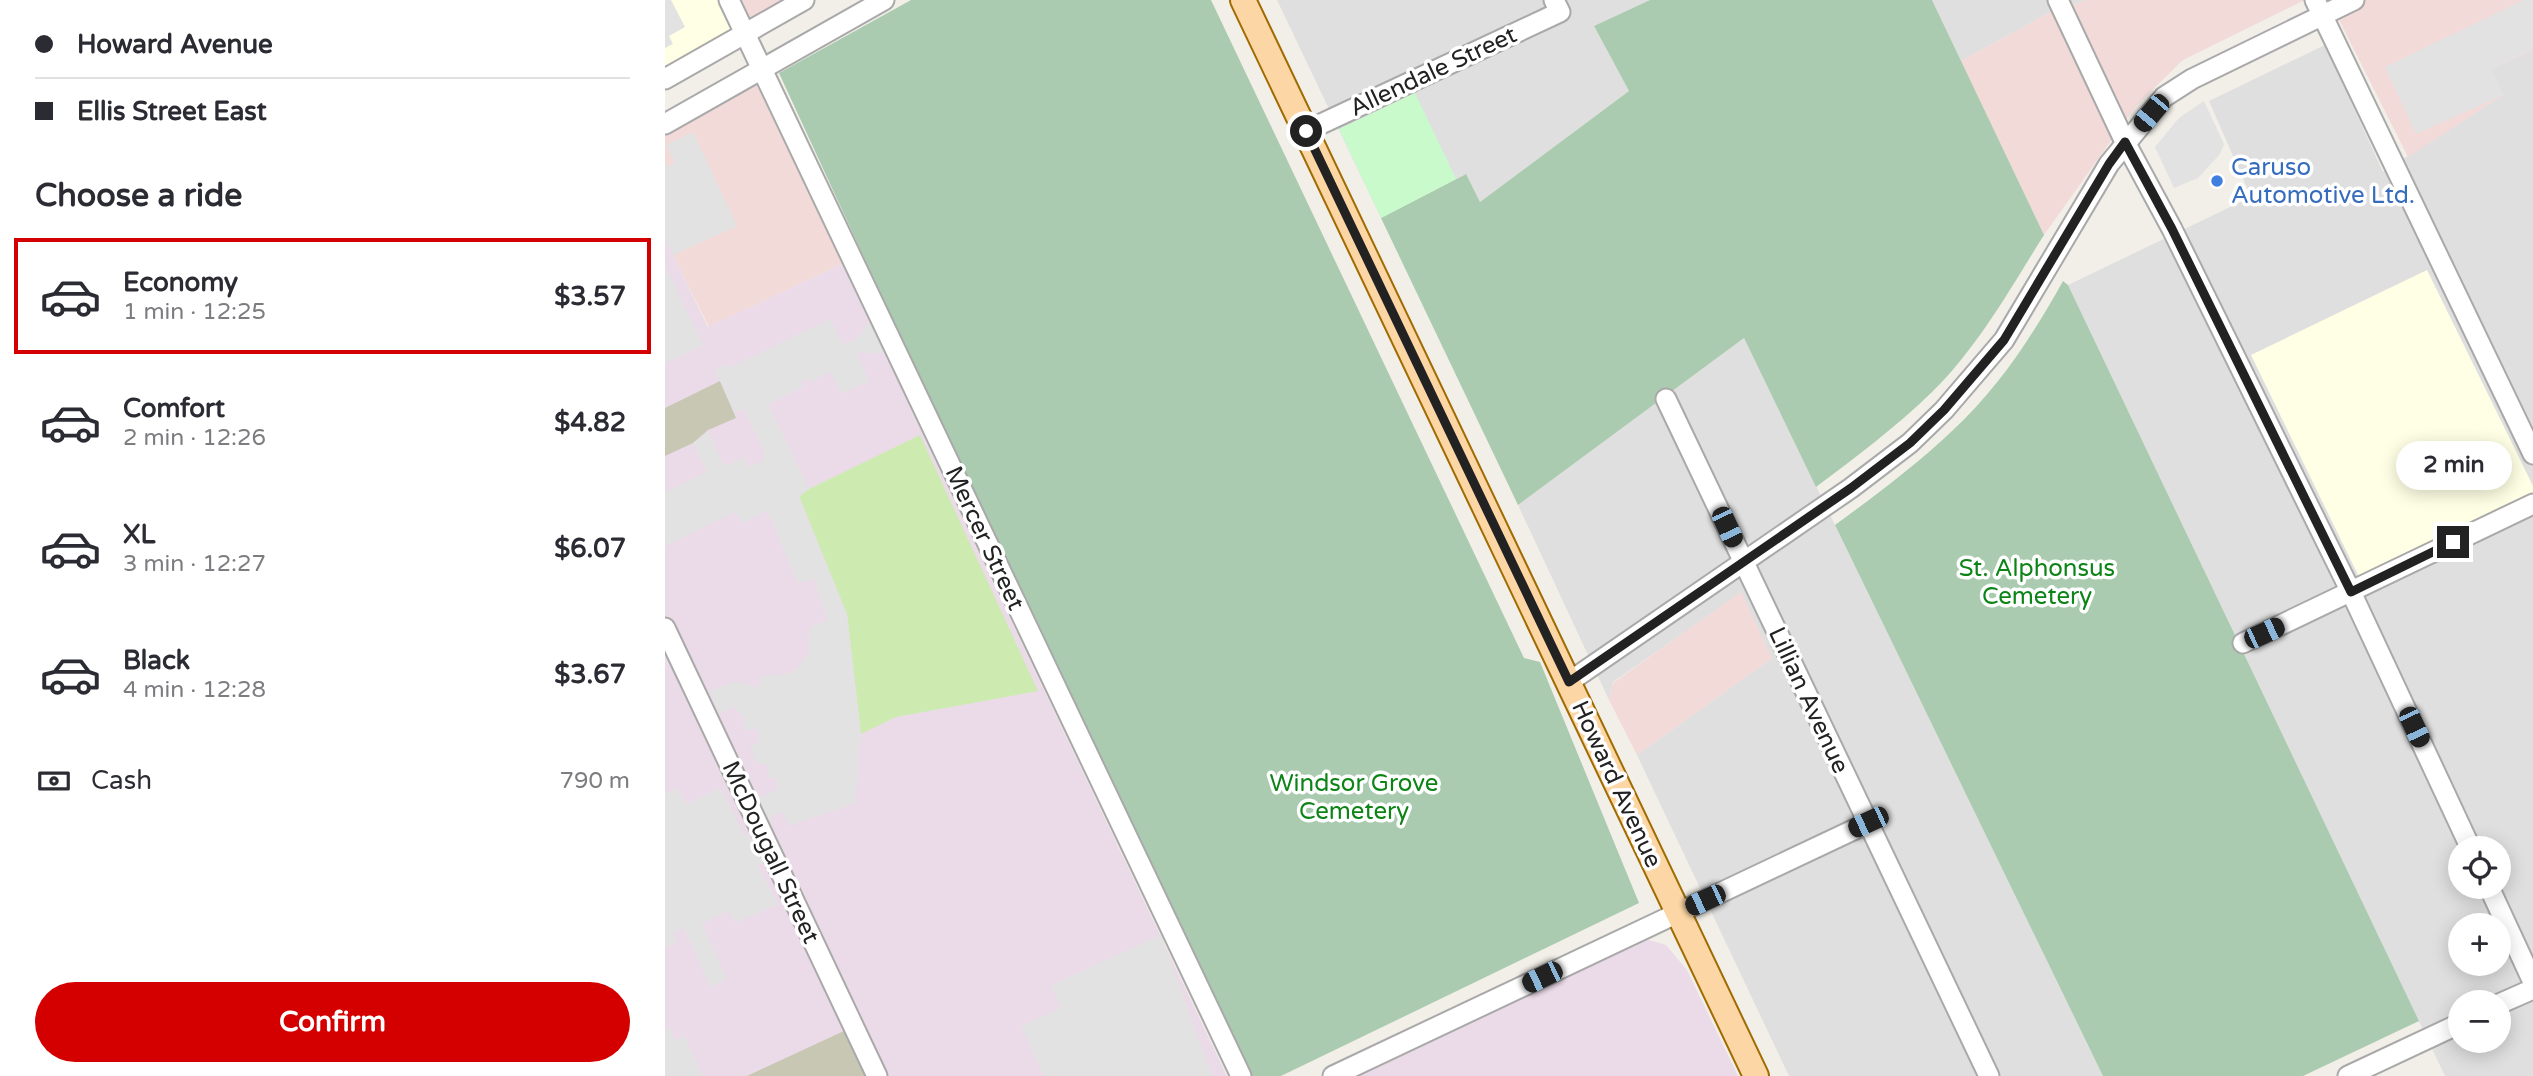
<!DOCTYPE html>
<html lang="en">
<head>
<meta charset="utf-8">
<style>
	body { margin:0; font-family:"Varela Round",sans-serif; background:#f2f2f3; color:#2b2b33; height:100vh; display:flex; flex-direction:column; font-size:26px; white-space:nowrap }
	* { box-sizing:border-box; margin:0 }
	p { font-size:23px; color:#7c7c81 }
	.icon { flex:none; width:38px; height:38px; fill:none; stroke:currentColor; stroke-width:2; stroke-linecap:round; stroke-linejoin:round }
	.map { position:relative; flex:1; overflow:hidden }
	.panel { display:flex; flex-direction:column; background:#fff; width:665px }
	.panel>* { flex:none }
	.hud { display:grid; align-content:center; height:154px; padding:0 35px; background:#fff }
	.tools { position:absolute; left:1783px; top:836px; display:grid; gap:14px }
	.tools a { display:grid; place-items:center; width:63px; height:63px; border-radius:50%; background:#fff; box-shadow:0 4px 18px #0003; font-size:35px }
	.end { position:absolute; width:32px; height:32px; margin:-16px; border:9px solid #222; background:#fff; box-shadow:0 0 0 4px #fff }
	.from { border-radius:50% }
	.bubble { position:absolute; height:49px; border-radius:24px; background:#fff; box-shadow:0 4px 18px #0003; font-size:23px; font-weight:700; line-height:49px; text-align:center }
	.car { position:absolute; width:21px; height:42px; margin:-21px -10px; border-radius:9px; box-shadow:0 0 5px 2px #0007; background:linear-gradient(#222 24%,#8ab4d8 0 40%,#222 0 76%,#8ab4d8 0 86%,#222 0) }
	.hud b { display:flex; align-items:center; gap:24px; height:66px; font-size:26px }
	.hud b+b { border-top:2px solid #e1e1e2 }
	.hud i { width:18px; height:18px; background:#2b2b33 }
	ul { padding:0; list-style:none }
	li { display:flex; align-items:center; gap:21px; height:116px; margin:0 14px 10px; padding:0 21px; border:4px solid transparent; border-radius:0px }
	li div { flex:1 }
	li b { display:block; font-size:26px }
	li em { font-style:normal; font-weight:700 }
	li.on { border-color:#d40000 }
	li>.icon { width:63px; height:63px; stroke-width:1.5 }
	h2 { padding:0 35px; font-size:32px; line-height:84px }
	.pay { display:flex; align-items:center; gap:18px; height:77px; padding:0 35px; font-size:26px }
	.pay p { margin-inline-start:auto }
	.primary-button { display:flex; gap:14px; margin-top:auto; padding:14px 35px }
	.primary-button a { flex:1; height:80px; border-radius:42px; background:#d40000; color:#fff; font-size:28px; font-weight:700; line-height:80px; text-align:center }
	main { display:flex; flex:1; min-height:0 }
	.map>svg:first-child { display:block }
	.residential { fill:#e0dfdf; fill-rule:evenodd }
	.commercial { fill:#f2dad9 }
	.industrial { fill:#ebdbe8 }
	.education { fill:#ffffe5 }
	.construction { fill:#c7c7b4 }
	.grass { fill:#cdebb0 }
	.cemetery { fill:#aacbaf }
	.park { fill:#c8facc }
	.parking { fill:#e2e2e2 }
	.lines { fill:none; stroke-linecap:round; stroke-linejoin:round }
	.minor-casing { stroke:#a9a9a9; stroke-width:23 }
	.major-casing { stroke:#a06b00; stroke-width:28 }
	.minor { stroke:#fff; stroke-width:19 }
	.major { stroke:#fcd6a4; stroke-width:24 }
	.route { stroke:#222; stroke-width:9 }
	.shop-dot { fill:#3f7fe0; stroke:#fff; stroke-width:2.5 }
	.labels { text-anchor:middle; stroke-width:7; stroke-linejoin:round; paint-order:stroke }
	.street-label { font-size:24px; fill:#222; stroke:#fff }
	.shop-label { font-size:24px; fill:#366cbe; stroke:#fff; text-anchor:start }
	.park-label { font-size:24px; fill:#0c8416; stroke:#fff }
</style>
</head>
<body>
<main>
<section class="panel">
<div class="hud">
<b><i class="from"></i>Howard Avenue</b>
<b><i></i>Ellis Street East</b>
</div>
<h2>Choose a ride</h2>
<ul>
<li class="on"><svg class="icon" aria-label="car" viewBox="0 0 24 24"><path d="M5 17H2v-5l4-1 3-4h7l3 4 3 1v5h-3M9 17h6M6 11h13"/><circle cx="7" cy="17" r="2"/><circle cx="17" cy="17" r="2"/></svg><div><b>Economy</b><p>1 min · 12:25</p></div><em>$3.57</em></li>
<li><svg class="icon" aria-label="car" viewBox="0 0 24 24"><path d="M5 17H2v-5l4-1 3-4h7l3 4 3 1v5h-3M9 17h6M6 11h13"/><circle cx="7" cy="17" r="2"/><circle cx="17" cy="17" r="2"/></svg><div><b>Comfort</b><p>2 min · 12:26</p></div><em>$4.82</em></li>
<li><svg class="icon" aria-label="car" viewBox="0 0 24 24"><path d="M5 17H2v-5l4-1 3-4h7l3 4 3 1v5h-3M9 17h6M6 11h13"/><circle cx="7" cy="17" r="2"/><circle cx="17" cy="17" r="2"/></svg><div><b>XL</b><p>3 min · 12:27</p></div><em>$6.07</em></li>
<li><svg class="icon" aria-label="car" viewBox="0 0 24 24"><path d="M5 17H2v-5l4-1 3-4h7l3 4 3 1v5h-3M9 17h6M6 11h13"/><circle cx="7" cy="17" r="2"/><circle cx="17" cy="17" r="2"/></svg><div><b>Black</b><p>4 min · 12:28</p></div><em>$3.67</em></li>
</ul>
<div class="pay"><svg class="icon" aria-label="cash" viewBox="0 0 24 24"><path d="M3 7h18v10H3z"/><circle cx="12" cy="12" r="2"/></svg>Cash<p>790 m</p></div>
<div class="primary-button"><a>Confirm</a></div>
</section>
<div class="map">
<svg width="1868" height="1076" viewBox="0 0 1868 1076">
	<rect width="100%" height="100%" fill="#f2efe9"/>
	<g class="residential">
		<path d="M612,0H985L929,26L964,91L815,202L800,174L716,218Z"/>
		<path d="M1267,0H1422L1384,13L1296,61Z"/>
		<path d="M1660,45L1718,172L1838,95L1826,69L1868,50V1076H1780L1403,285L1586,197L1544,101ZM1796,849H1834V887H1796ZM1796,926H1834V964H1796ZM1796,1003H1834V1041H1796Z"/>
		<path d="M1079,338L1154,492L1438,1076H1124L972,755L1107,658L1076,593L948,682L944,700L853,505Z"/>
	</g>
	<g class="commercial">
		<path d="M64,0H139L80,34Z"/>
		<path d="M1422,0H1640L1518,60L1470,107L1379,235L1296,61L1384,13Z"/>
		<path d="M1664,0H1868V50L1826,69L1838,95L1743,157Z"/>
		<path d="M86,84L94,87L177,264L44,327L0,240V133Z"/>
		<path d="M1076,592L1107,658L972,755L944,700L948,683Z"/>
	</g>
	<g class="industrial">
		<path d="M0,239L43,327L177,264L562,1076H0Z"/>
		<path d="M984,940L1001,945L1022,970L1073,1076H690L964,944Z"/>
	</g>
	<g class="education">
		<path d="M0,0H64L80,34L0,79Z"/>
		<path d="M1762,270L1868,486V496L1694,577L1586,355Z"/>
	</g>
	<g class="construction">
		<path d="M55,381L71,418L43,430L28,443L0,456V408Z"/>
		<path d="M181,1030L203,1076H82Z"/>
	</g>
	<path class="grass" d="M255,435L373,691L231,717L196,734L182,614L134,496L144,489Z"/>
	<g class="cemetery">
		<path d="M246,0H546L859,658L875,662L974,903L616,1076H576L114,73Z"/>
		<path d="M985,0H1267L1379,235C1345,289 1313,347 1267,392C1231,427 1191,457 1151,487L1079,338L853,505L716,218L801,174L815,202L964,91L929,26Z"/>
		<path d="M1398,281L1403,285L1754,1021L1638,1076H1438L1170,525C1211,495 1250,466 1287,431C1333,389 1368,335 1398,281Z"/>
	</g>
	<path class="park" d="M750,93L791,179L716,218L674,129Z"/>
	<g class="parking">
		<path d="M0,0H6L20,27L4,36L8,44L0,48Z"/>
		<path d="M1859,0H1868V49L1826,69L1838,95L1751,134L1720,67Z"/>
		<path d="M1539,101L1559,144L1555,154L1533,178L1509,188L1490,147L1514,118Z"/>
		<path d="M28,132L72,226L8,255L0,240V161L3,167L10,162L1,145Z"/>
		<path d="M0,265L38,345L0,364Z"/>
		<path d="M165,319L178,344L189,341L197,333L204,321L219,353H192L204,381L177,394L165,372L145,382L143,378L136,382L138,387L103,404L144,489L134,497L182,614L196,734L190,803L123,826L119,812L109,815L103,822L91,796H100L112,789L111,778H103V765L91,763L85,745L94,742L93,729L78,730L79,717L69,707L54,713L45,691L72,681L93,688L97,676L126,673L135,666L143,653L145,627L163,620L149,579L133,583L102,511L78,523L70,512L0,546V492L42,472L28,443L43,431L59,466L79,457L83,467L99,461V452L79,409L69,412L50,370L61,363L64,368Z"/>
		<path d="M12,788L22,804L55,788L80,836L84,835L98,862L92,865L113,904L70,923L63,911L37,924L62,979L45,987L19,928L8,933L12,943L0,948V790L2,794Z"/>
		<path d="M496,935L547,1076H379L356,1026L396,1008L386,985Z"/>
		<path d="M5,1028L10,1040L19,1036L38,1076H0V1030Z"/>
	</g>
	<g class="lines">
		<defs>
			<g id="minor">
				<path d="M64,0L576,1076"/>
				<path d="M1393,0L1460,142L1507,229L1686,592L1806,849"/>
				<path d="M1650,0L1868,454"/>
				<path d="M0,79L139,0"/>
				<path d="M0,124L219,0"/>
				<path d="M641,131L895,12L889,0"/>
				<path d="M1001,399L1324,1076"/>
				<path d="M0,628L212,1076"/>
				<path d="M1578,643L1868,504"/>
				<path d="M904,682L1186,488L1245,443L1279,410L1339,340L1444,164L1499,97L1527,79L1689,0"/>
				<path d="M1824,887L1868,982"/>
				<path d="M1834,1004L1868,989"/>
				<path d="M668,1076L1203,823"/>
				<path d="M1683,1076L1796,1023"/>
			</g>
			<path id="major" d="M578,0L1091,1076"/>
		</defs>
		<use href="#minor" class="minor-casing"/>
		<use href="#major" class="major-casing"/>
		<use href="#minor" class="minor"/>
		<use href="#major" class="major"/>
	</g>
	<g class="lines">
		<path class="route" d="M641,131L904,682L1186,488L1245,443L1279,410L1339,340L1444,164L1460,142L1507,229L1686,592L1788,542"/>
	</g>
	<circle class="shop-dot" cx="1552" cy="181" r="7"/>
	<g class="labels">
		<g class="street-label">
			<text transform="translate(768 71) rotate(-25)" y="8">Allendale Street</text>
			<text transform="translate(320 538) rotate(65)" y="8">Mercer Street</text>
			<text transform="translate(1144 700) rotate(65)" y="8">Lillian Avenue</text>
			<text transform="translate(952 784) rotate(65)" y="8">Howard Avenue</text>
			<text transform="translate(106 852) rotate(65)" y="8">McDougall Street</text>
		</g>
		<g class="shop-label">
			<text x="1566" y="175">Caruso<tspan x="1566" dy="28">Automotive Ltd.</tspan></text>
		</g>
		<g class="park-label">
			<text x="1372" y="576">St. Alphonsus<tspan x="1372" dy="28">Cemetery</tspan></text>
			<text x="689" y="791">Windsor Grove<tspan x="689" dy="28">Cemetery</tspan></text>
		</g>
	</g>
</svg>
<div class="tools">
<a><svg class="icon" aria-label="locate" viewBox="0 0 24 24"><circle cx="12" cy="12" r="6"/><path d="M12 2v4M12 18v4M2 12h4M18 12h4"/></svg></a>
<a>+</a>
<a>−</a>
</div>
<i class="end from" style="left:641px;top:131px"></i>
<i class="end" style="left:1788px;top:542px"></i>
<div class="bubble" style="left:1731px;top:441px;width:116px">2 min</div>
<i class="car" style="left:1486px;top:113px;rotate:220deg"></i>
<i class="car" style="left:1062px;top:527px;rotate:155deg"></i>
<i class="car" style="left:1599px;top:633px;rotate:65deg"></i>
<i class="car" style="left:1749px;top:727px;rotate:155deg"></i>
<i class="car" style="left:1203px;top:822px;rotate:245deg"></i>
<i class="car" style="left:1040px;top:900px;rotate:245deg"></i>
<i class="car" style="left:877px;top:977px;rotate:244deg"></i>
</div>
</main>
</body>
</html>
